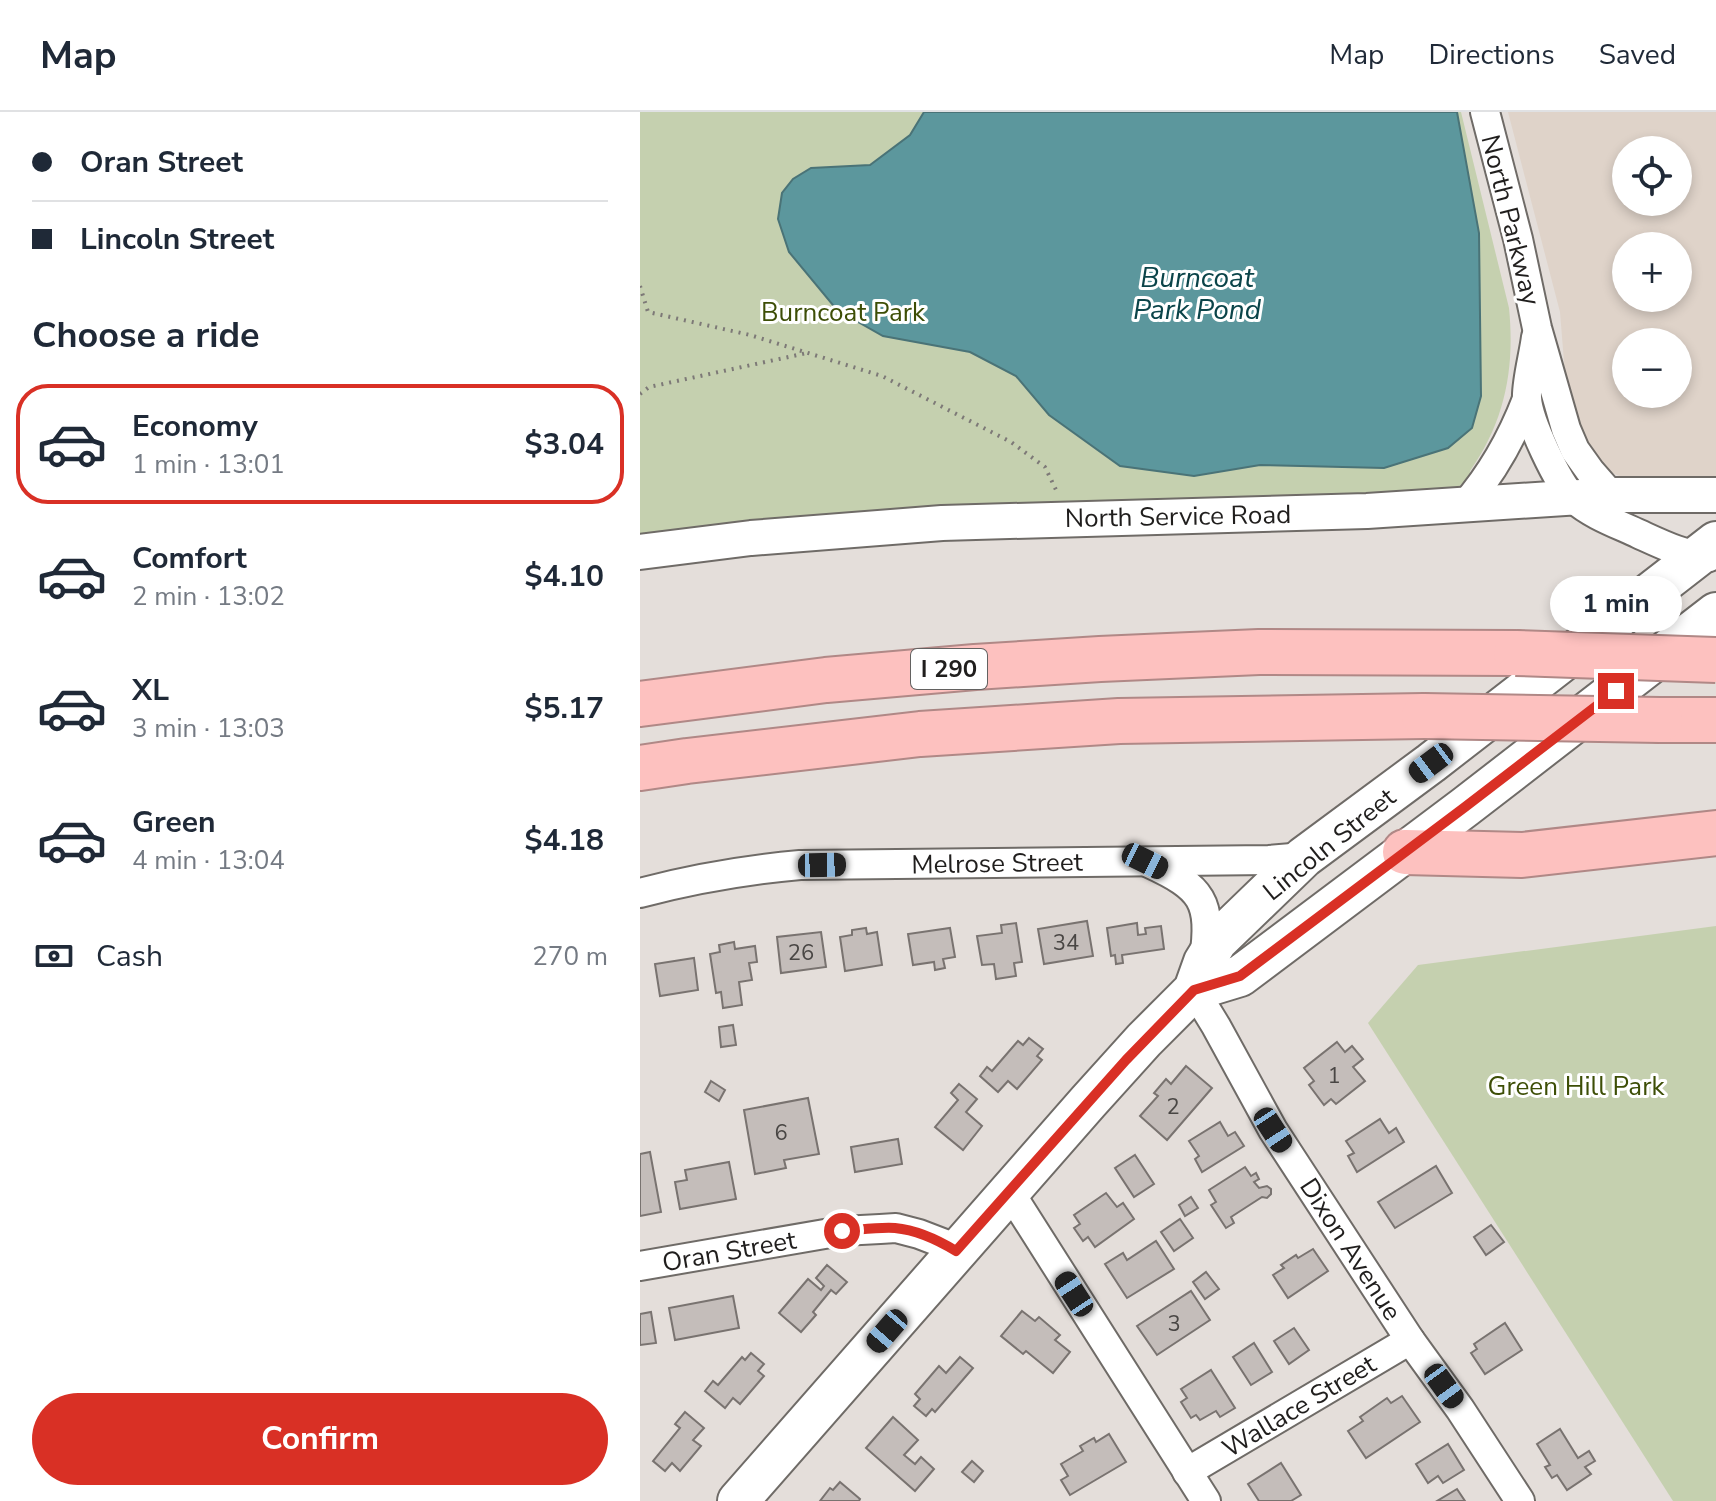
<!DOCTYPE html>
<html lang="en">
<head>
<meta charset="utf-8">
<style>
	body { margin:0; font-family:"Nunito Sans",sans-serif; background:#f6f6f7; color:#1f2937; height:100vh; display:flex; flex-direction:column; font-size:30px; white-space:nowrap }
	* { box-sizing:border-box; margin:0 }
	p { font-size:26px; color:#747a83 }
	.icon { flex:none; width:44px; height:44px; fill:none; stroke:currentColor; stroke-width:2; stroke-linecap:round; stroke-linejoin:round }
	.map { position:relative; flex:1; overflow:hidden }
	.side { display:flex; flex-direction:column; background:#fff; width:640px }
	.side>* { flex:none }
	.top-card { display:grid; align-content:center; height:176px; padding:0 32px; background:#fff }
	.fabs { position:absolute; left:972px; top:24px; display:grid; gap:16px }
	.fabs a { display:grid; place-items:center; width:80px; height:80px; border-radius:50%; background:#fff; box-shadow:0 4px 12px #0003; font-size:40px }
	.end { position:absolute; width:36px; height:36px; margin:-18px; border:10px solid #d93025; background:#fff; box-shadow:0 0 0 4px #fff }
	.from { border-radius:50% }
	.bubble { position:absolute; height:56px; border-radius:28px; background:#fff; box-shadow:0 4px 12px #0003; font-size:26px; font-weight:700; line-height:56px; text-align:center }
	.car { position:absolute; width:24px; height:48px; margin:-24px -12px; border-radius:10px; box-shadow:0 0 6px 2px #0007; background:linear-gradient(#222 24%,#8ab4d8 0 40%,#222 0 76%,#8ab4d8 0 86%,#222 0) }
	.top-card b { display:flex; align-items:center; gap:28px; height:76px; font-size:30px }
	.top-card b+b { border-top:2px solid #e0e1e3 }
	.top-card i { width:20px; height:20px; background:#1f2937 }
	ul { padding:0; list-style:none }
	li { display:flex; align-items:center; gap:24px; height:120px; margin:0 16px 12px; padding:0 16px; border:4px solid transparent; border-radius:32px }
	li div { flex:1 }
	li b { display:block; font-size:30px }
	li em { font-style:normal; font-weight:700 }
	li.on { border-color:#d93025 }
	li>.icon { width:72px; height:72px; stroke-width:1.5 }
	h2 { padding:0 32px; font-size:36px; line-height:96px }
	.pay { display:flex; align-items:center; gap:20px; height:88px; padding:0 32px; font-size:30px }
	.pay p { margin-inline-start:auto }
	.button { display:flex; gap:16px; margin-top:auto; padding:16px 32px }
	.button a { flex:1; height:92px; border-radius:48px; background:#d93025; color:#fff; font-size:32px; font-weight:700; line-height:92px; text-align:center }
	header { display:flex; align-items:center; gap:48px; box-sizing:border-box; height:112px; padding:0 40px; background:#fff; border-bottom:2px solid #e0e1e3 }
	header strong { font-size:38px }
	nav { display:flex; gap:44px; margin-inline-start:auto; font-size:28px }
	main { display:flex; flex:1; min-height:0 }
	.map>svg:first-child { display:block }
	.built { fill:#dfd3c9; fill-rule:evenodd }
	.green { fill:#c5d0af }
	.water { fill:#5c979d; stroke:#4a7377; stroke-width:2 }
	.building { fill:#c4bdba; stroke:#797370; stroke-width:2 }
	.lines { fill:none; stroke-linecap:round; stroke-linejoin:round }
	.minor-casing { stroke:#6f6b67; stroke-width:32 }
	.tertiary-casing { stroke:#6f6b67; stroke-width:38 }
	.secondary-casing { stroke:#6f6b67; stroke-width:44 }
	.motorway-casing { stroke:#b08886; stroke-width:48 }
	.path { stroke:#7d7977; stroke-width:4; stroke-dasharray:2 6; stroke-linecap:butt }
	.minor { stroke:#fff; stroke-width:28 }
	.tertiary { stroke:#fff; stroke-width:34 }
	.secondary { stroke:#fff; stroke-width:40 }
	.motorway { stroke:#fdc1bf; stroke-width:44 }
	.motorway-bridge-casing { stroke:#b08886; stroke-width:48; stroke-linecap:butt }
	.motorway-bridge { stroke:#fdc1bf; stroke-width:44 }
	.route { stroke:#d93025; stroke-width:10 }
	.labels { text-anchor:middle; stroke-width:6; stroke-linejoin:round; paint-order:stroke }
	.number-label { font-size:22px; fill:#494644 }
	.shield { fill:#fff; stroke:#636261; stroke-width:2 }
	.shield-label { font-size:24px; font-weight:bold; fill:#201e1d }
	.street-label { font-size:26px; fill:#201e1d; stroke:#fff }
	.park-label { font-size:26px; fill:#3d4e06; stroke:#fff }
	.water-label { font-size:28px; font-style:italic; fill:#0b4449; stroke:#fff }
</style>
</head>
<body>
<header>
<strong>Map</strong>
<nav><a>Map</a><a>Directions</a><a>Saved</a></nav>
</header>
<main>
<section class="side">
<div class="top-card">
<b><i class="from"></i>Oran Street</b>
<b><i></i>Lincoln Street</b>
</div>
<h2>Choose a ride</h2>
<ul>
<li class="on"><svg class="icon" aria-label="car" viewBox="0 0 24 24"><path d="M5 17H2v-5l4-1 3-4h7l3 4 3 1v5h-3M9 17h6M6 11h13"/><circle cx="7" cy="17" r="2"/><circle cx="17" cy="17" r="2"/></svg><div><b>Economy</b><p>1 min · 13:01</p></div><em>$3.04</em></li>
<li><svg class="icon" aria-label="car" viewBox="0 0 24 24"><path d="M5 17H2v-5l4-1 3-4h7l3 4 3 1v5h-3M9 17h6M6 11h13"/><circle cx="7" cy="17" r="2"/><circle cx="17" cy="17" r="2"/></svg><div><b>Comfort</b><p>2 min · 13:02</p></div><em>$4.10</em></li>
<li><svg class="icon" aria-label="car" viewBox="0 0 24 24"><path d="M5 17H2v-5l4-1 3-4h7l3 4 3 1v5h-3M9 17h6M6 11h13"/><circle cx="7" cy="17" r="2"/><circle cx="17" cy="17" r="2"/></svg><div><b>XL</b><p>3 min · 13:03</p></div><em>$5.17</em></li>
<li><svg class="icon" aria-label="car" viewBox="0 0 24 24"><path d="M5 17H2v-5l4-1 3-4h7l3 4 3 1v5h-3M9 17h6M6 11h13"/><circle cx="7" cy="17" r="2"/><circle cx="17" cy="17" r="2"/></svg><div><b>Green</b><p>4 min · 13:04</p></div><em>$4.18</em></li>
</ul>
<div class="pay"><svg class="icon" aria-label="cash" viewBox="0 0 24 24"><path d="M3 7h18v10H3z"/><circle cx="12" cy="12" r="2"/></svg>Cash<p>270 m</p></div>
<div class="button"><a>Confirm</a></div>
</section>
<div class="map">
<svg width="1076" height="1389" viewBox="0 0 1076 1389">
	<rect width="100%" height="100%" fill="#e4deda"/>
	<path class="built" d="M868,0H1076V367H987L972,361L956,348L943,331L927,287L920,200ZM986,38H1038V90H986ZM986,134H1038V186H986ZM986,230H1038V282H986Z"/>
	<g class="green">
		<path d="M0,0H821L869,196C875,257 865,309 830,359V365L816,377L804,382L290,395L148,407L0,426Z"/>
		<path d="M1076,814V1389H1033L728,911L778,853Z"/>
	</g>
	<path class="water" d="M284,0H817L839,121L841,284L832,316L808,336L744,356L620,353L554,364L480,354L409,303L376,264L330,240L243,224L197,198L149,140L138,107L142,81L153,67L171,56L230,53L270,23Z"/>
	<g class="building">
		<path d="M447,809L453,844L404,852L398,817Z"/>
		<path d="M376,811L382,850L374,851L376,864L356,867L354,852L342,853L337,824L362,821L361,813Z"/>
		<path d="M497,811L498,823L506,822L505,816L521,814L524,837L482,843L483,851L476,852L475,843L471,844L467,816Z"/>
		<path d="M226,816L227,822L237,820L242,853L205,859L200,825L212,823V818Z"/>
		<path d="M310,816L315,845L303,847L305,856L295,858L294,850L273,853L268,822Z"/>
		<path d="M181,820L186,855L141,861L137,825Z"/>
		<path d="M94,830L95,837L115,834L117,850L109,851L112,868L99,870L102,893L83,896L81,880L76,881L70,842L80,840L79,833Z"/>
		<path d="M54,846L58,878L20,884L15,852Z"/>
		<path d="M93,913L96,933L81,935L79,915Z"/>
		<path d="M389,926L403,937L397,944L402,948L377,977L368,969L358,980L340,964L347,955L352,959L378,929L383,933Z"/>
		<path d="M697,930L705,940L712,934L723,947L713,955L725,969L696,992L691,987L684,993L669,973L674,969L664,956Z"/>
		<path d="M546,954L572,976L527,1028L500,1004L518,984L514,981L526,967L531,972Z"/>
		<path d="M71,969L85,978L79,989L65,980Z"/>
		<path d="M319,972L337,987L326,1000L342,1014L323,1038L295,1015L318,988L311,981Z"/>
		<path d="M168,986L179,1042L144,1048L146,1056L115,1062L104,998Z"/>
		<path d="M740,1007L749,1021L756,1016L764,1030L717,1060L708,1044L714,1041L706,1029Z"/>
		<path d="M580,1010L588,1024L595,1020L604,1034L562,1060L555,1047L559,1044L549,1029Z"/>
		<path d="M258,1027L262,1052L215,1060L211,1035Z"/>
		<path d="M10,1040L21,1100L0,1104V1042Z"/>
		<path d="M495,1043L514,1072L494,1085L475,1056Z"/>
		<path d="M89,1050L96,1087L40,1097L35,1070L47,1068L45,1058Z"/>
		<path d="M796,1054L812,1081L755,1116L738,1090Z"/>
		<path d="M605,1055L611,1064L616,1061L619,1067L614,1070L619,1076L627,1074L631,1077V1082L627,1086L622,1085L591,1105L594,1111L586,1116L571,1093L576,1090L569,1078Z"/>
		<path d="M466,1081L477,1095L483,1091L494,1107L455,1135L448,1125L443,1129L434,1116L440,1112L434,1103Z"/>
		<path d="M551,1085L558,1096L545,1104L539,1093Z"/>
		<path d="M540,1107L553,1126L534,1139L521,1120Z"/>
		<path d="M851,1113L864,1130L846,1143L834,1125Z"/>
		<path d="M516,1129L534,1157L487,1186L465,1152L483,1141L487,1148Z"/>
		<path d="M673,1137L688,1159L648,1186L633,1163L644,1156L641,1153L656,1143L658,1146Z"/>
		<path d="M187,1153L207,1170L196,1182L191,1178L173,1200L176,1203L161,1220L139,1201L168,1167L181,1178L184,1174L176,1166Z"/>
		<path d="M566,1160L579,1177L565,1187L553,1170Z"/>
		<path d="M551,1179L570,1208L517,1243L497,1214Z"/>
		<path d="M93,1184L99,1216L35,1228L29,1196Z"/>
		<path d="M382,1199L395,1209L399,1205L420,1223L415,1228L430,1240L413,1261L386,1239L383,1242L361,1224Z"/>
		<path d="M11,1200L16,1231L0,1233V1202Z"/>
		<path d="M865,1211L882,1238L845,1262L831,1241L837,1237L834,1232Z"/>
		<path d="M654,1216L669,1238L649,1252L634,1229Z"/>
		<path d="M614,1231L632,1260L611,1273L593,1245Z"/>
		<path d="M111,1241L124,1252L118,1259L124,1264L100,1292L93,1286L85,1296L65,1279L73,1269L78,1273L102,1245L105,1248Z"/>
		<path d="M320,1245L333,1256L295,1300L292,1297L286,1304L274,1294L280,1287L275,1282L299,1254L306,1261Z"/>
		<path d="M571,1258L595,1296L580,1305L576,1299L560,1308L556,1303L551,1306L541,1290L547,1286L541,1277Z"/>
		<path d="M762,1284L780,1310L726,1346L708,1319L723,1309L720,1305L747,1286L751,1291Z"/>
		<path d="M45,1300L64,1316L53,1328L61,1334L40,1359L32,1351L25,1359L13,1349L40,1316L35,1312Z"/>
		<path d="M253,1305L278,1328L264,1343L275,1352L281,1345L294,1357L275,1379L226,1336Z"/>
		<path d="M920,1317L938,1346L949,1339L955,1349L945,1355L951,1362L927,1378L917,1363L912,1366L905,1355L910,1353L897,1332Z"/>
		<path d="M469,1322L486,1350L430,1383L421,1368L428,1364L421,1352L443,1339L440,1334L454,1326L456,1330Z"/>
		<path d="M808,1332L824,1358L803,1371L798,1364L788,1371L776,1352Z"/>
		<path d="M332,1349L343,1359L334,1370L322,1360Z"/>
		<path d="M641,1351L661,1383L651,1389H619L608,1372Z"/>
		<path d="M200,1370L220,1387L219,1389H180L190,1376L193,1378Z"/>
		<path d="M817,1377L825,1389H797Z"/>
	</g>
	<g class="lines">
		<defs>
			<g id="minor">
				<path d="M845,0L878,127L897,216L926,317L935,338L950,359L971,383"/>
				<path d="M896,225C894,242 886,271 887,286C888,308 918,372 934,387C952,403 978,412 999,422C1021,432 1045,444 1069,445"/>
				<path d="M824,394C852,362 872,326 887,287"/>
				<path d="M509,751C563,776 572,789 564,848"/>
				<path d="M0,781C53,767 105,758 160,753L629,748L664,745"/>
				<path d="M554,878L576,914L633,1018L770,1228L820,1297L880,1389"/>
				<path d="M369,1079L566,1389"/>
				<path d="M0,1154L202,1119L240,1117L256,1116L279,1122L305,1132L316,1139"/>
				<path d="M547,1360L770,1228"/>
			</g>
			<path id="tertiary" d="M0,440L111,426L302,411L727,399L971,383H1076"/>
			<g id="secondary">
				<path d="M554,878L600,864L825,695L1076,501"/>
				<path d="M98,1389L448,990L504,928L554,878L564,850L577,829L664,745L791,651L1076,430"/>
			</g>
			<g id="motorway">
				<path d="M0,592L186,568L335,555L460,547L619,540L876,541"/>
				<path d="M1020,608H1076"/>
				<path d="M0,656L47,649L280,622L479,609L784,604"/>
				<path d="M765,740L882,743L1076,721"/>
			</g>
		</defs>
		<use href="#minor" class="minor-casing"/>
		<use href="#tertiary" class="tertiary-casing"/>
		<use href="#secondary" class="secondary-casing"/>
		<use href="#motorway" class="motorway-casing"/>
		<g class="path">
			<path d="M0,174L8,200L110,223L242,264L371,330L405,355L417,380"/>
			<path d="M0,282L9,275L167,241"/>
		</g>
		<use href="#minor" class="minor"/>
		<use href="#tertiary" class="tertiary"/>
		<use href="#secondary" class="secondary"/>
		<use href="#motorway" class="motorway"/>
		<defs>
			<g id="motorway-bridge">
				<path d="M876,541L1076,548"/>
				<path d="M784,604L1020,608"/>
			</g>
		</defs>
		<use href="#motorway-bridge" class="motorway-bridge-casing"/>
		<use href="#motorway-bridge" class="motorway-bridge"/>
	</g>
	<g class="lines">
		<path class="route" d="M202,1119C219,1118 237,1115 255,1116C276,1118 298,1128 316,1139L486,948L554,878L600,864L825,695L976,579"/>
	</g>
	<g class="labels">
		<g class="number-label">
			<text x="426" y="838">34</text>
			<text x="161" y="848">26</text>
			<text x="694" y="971">1</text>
			<text x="533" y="1002">2</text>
			<text x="141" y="1028">6</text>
			<text x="534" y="1219">3</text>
		</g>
		<rect class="shield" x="271" y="537" width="76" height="40" rx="6"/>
		<g class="shield-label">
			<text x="309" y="565">I 290</text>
		</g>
		<g class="street-label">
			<text transform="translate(871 108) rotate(76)" y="9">North Parkway</text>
			<text transform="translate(538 404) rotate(-1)" y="9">North Service Road</text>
			<text transform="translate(689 732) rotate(-39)" y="9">Lincoln Street</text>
			<text transform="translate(357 751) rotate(-1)" y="9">Melrose Street</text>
			<text transform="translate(711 1137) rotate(57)" y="9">Dixon Avenue</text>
			<text transform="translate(89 1139) rotate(-10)" y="9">Oran Street</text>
			<text transform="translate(659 1294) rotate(-31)" y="9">Wallace Street</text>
		</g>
		<g class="park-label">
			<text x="203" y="209">Burncoat Park</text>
			<text x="936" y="983">Green Hill Park</text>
		</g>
		<g class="water-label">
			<text x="557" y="175">Burncoat<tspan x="557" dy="32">Park Pond</tspan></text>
		</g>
	</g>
</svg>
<div class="fabs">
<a><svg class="icon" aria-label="locate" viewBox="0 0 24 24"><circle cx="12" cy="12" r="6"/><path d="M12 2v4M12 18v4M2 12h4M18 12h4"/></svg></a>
<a>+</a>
<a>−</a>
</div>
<i class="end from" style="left:202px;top:1119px"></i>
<i class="end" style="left:976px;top:579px"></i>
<div class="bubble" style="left:910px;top:464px;width:132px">1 min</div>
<i class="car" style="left:791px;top:651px;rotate:233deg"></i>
<i class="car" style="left:505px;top:749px;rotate:116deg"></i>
<i class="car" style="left:182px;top:753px;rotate:89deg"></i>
<i class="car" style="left:633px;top:1018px;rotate:147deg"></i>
<i class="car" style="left:434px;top:1182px;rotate:327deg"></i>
<i class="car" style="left:247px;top:1219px;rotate:221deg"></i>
<i class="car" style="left:804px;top:1274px;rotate:144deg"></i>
</div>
</main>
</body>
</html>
